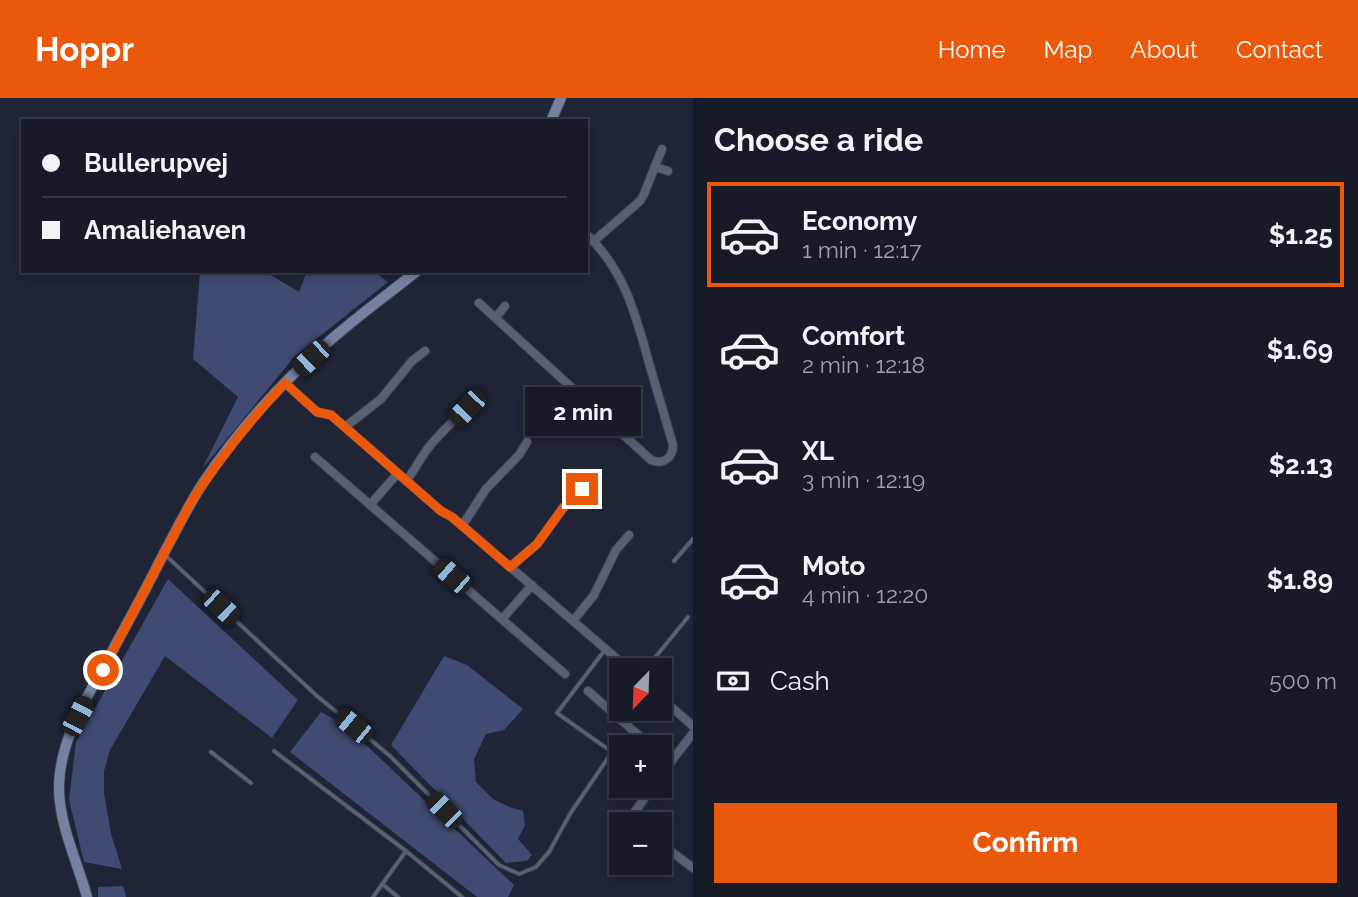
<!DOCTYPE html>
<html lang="en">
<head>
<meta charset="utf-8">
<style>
	body { margin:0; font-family:Raleway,sans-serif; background:#242834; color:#f1f3f6; height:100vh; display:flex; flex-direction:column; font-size:26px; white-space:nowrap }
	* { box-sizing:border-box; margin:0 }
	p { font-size:23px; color:#9ea1a8 }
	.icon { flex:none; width:38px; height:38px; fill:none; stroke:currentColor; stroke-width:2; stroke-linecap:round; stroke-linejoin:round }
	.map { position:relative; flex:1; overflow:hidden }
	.drawer { display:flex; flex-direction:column; background:#171b28; width:665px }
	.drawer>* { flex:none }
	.top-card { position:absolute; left:21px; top:21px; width:567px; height:154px; border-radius:0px; box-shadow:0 4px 10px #0003,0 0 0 2px #363945; display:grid; align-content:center; height:154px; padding:0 21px; background:#171b28 }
	.needle { width:46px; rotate:203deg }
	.buttons { position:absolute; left:609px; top:560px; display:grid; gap:14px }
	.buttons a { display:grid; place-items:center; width:63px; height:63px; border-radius:0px; background:#171b28; box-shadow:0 4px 10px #0003,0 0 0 2px #363945; font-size:35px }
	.end { position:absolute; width:32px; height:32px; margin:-16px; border:9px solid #ea580c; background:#fff; box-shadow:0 0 0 4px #fff }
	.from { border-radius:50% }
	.bubble { position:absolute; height:49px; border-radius:0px; background:#171b28; box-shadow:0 4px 10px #0003,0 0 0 2px #363945; font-size:23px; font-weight:700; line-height:49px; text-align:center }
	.car { position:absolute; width:21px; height:42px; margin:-21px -10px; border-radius:9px; box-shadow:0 0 5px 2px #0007; background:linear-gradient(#222 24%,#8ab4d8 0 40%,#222 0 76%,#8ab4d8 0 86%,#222 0) }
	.top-card b { display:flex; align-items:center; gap:24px; height:66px; font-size:26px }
	.top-card b+b { border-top:2px solid #363945 }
	.top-card i { width:18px; height:18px; background:#f1f3f6 }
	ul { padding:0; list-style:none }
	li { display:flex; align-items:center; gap:21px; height:105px; margin:0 14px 10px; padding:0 7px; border:4px solid transparent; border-radius:0px }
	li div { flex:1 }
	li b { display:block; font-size:26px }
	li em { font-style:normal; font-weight:700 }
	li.selected { border-color:#ea580c }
	li>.icon { width:63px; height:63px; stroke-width:1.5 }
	h2 { padding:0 21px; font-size:32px; line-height:84px }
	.pay { display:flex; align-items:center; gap:18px; height:77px; padding:0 21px; font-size:26px }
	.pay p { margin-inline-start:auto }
	.action { display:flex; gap:14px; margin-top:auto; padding:14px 21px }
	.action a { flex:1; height:80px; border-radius:0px; background:#ea580c; color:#fff; font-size:28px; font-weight:700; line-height:80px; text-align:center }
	header { display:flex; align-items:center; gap:42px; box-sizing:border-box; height:98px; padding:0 35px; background:#ea580c; color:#fff }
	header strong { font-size:33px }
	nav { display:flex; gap:38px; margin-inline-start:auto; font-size:24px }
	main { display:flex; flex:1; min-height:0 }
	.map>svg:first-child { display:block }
	.green { fill:#404a72 }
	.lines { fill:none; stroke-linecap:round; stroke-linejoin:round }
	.lane-casing { stroke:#3b4051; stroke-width:5 }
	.street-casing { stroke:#3b4051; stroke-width:10 }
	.secondary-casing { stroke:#3b4051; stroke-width:12 }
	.lane { stroke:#595f74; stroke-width:3.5 }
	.street { stroke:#595f74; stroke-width:8 }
	.secondary { stroke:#7780a1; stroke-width:10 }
	.route { stroke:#ea580c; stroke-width:9 }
</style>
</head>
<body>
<header>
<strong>Hoppr</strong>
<nav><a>Home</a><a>Map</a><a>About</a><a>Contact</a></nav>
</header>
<main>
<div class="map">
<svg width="693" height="799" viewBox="0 0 693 799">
	<rect width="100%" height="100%" fill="#1f2436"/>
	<g class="green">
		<path d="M200,173H264L299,194L307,173H374L388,184L295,258L202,371L238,299L193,261Z"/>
		<path d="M168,481L298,602L272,640L165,558L110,652L104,673V695L111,736L122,771L84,764L69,702L76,644Z"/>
		<path d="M444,558L467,567L523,611L504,632L486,636L474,661L476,684L493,701L509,709L523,713L525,727L518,741L532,757L527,763L506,765L391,647Z"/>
		<path d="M321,614L345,627L514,787L508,799H477L290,654Z"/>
		<path d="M123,788L126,799H98V789Z"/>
	</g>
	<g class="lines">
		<defs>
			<g id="lane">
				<path d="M164,456L317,598L389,657L499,767L519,776L536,769L549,754L570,716L612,654L557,615L604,553"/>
				<path d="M674,463L693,441"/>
				<path d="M645,572L688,519"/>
				<path d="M274,653L406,753L462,799"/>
				<path d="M211,654L251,685"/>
				<path d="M382,786L398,799"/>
				<path d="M373,799L406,753"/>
			</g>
			<g id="street">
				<path d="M655,69L668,73"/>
				<path d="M594,143L640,103L644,96L662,51"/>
				<path d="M479,205L651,362C663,367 673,360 673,347C665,320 657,292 649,265C636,217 624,171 586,136"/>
				<path d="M496,219L505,208"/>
				<path d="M285,285L317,314L331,317L441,413L452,419L630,572"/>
				<path d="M345,329L381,301L412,263L425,253"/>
				<path d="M315,359L565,576"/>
				<path d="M406,383C415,372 420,360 429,349C443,331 462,317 476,298"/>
				<path d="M370,407L398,375"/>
				<path d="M462,428L486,391L519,357L527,344"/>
				<path d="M510,469L537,446L563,410L582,391"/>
				<path d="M502,521L532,487"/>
				<path d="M573,523L594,497L616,452L629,437"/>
				<path d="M588,593L652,649"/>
				<path d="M660,599L693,628"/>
				<path d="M660,656L669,664"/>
				<path d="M660,678L693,635"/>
				<path d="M635,726L633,719L634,715L653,688"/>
				<path d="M660,745L693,770"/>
			</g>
			<g id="secondary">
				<path d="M551,23L561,0"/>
				<path d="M87,799C77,762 58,725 59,686C61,634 94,589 117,544C133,515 149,485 164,455C177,431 188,408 203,385C237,334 279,287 326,246C355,220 387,197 417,173"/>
			</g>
		</defs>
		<use href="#lane" class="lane-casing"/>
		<use href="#street" class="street-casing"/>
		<use href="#secondary" class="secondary-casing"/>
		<use href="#lane" class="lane"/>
		<use href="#street" class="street"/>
		<use href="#secondary" class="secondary"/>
	</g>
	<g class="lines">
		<path class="route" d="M103,572L191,404C219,361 250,322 285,285L317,314L331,317L441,413L452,419L510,469L537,446L563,410L582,391"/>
	</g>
</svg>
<div class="buttons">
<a><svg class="needle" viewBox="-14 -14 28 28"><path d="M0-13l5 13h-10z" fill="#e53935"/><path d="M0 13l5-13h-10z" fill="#9ea1a8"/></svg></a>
<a>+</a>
<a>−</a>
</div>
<i class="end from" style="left:103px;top:572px"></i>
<i class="end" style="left:582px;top:391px"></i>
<div class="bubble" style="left:525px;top:289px;width:116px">2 min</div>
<i class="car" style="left:311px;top:260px;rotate:227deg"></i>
<i class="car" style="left:467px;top:310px;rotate:224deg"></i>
<i class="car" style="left:452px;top:478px;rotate:311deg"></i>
<i class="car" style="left:221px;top:509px;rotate:133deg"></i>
<i class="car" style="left:78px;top:618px;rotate:28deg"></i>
<i class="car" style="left:353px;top:628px;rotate:309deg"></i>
<i class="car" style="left:444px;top:712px;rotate:315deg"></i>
<div class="top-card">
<b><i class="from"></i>Bullerupvej</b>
<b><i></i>Amaliehaven</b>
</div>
</div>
<section class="drawer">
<h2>Choose a ride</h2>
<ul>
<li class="selected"><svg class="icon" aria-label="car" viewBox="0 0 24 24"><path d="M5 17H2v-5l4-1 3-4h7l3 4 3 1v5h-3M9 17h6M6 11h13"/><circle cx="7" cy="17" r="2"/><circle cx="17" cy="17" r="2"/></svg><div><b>Economy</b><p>1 min · 12:17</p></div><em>$1.25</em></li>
<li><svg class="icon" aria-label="car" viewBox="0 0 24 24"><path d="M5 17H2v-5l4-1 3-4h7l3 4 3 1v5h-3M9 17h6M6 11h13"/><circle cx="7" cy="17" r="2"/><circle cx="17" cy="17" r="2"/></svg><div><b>Comfort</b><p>2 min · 12:18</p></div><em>$1.69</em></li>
<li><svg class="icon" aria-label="car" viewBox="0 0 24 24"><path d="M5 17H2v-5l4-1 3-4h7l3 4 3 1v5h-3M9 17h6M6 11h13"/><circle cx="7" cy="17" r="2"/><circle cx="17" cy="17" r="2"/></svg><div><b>XL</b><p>3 min · 12:19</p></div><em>$2.13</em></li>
<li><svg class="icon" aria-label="car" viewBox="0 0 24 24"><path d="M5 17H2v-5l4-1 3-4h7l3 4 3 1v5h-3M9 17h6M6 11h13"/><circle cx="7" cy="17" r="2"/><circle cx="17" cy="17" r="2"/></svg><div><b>Moto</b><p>4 min · 12:20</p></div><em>$1.89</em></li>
</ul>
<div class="pay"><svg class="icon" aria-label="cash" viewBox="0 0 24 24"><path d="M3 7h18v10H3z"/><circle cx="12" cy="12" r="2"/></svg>Cash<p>500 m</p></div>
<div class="action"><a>Confirm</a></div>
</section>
</main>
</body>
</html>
